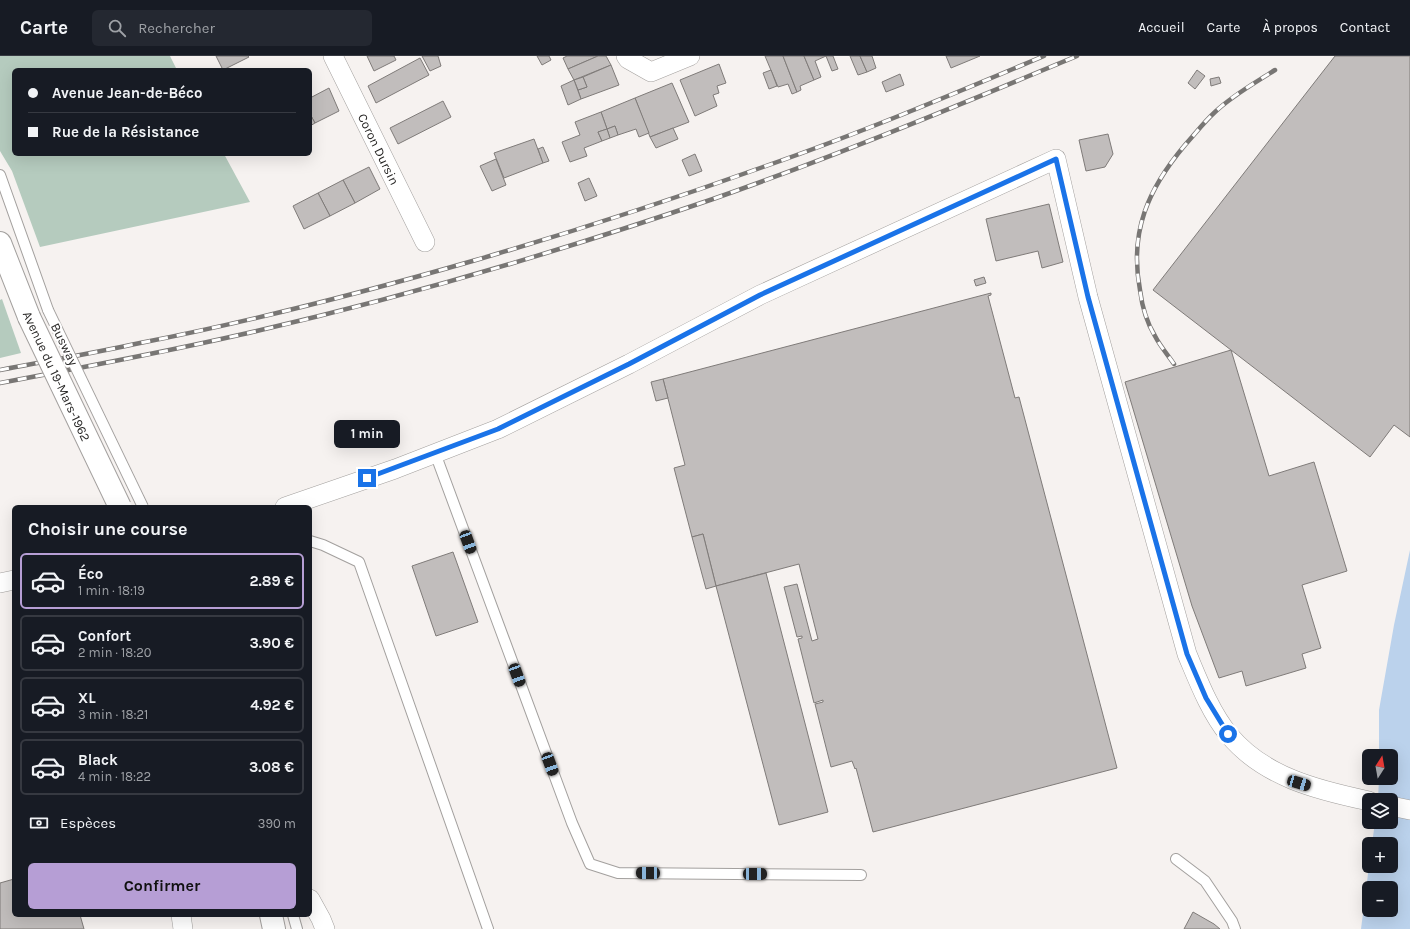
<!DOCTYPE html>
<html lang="fr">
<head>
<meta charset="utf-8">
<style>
	body { margin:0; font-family:Karla,sans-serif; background:#242831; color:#f1f3f6; height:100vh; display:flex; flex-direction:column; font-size:15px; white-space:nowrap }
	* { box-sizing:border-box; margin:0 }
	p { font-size:13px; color:#9ea1a6 }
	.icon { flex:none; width:22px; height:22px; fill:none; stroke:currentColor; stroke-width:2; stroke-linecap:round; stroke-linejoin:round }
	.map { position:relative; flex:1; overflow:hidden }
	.side { position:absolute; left:12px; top:449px; width:300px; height:412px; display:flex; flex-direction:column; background:#171b24; border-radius:6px; box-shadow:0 4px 16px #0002 }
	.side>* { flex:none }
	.hud { position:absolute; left:12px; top:12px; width:300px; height:88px; border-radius:6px; box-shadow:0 4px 16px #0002; display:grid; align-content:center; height:88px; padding:0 16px; background:#171b24 }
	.needle { width:26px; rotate:11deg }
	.fabs { position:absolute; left:1362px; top:693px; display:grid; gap:8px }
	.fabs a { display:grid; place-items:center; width:36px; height:36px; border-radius:6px; background:#171b24; box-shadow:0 4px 16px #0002; font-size:20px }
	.end { position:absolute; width:18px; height:18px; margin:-9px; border:5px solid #1a73e8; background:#fff; box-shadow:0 0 0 2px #fff }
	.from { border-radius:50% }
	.bubble { position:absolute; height:28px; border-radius:6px; background:#171b24; box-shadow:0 4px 16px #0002; font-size:13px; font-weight:700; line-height:28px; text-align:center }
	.car { position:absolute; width:12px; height:24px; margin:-12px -6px; border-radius:5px; box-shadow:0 0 3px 1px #0007; background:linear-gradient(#222 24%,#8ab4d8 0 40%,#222 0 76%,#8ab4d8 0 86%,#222 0) }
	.hud b { display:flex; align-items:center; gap:14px; height:38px; font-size:15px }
	.hud b+b { border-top:1px solid #363941 }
	.hud i { width:10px; height:10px; background:#f1f3f6 }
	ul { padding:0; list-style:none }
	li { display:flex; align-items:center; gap:12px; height:56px; margin:0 8px 6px; padding:0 8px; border:2px solid #363941; border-radius:6px }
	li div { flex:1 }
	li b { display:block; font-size:15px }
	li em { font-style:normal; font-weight:700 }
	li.on { border-color:#b69ed5 }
	li>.icon { width:36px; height:36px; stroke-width:1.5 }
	h2 { padding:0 16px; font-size:18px; line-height:48px }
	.pay { display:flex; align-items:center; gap:10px; height:44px; padding:0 16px; font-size:15px }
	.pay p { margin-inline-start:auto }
	.button { display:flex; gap:8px; margin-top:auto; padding:8px 16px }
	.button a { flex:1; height:46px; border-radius:6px; background:#b69ed5; color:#111; font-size:16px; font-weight:700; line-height:46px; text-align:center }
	header { display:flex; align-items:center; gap:24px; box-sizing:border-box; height:56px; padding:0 20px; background:#171b24; border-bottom:1px solid #363941 }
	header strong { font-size:19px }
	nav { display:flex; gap:22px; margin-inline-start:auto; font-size:14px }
	.search { width:280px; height:36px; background:#242831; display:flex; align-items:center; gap:10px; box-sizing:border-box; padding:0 14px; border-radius:6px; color:#9ea1a6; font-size:15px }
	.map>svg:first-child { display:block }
	.green { fill:#b5cbbe }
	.water { fill:#bbd2ec; fill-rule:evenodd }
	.building { fill:#c1bdbc; stroke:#7f7b79 }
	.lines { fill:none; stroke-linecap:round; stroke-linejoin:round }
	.lane-casing { stroke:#a3a09e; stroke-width:12 }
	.street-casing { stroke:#a3a09e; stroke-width:20 }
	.secondary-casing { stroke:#a3a09e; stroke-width:24 }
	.lane { stroke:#fff; stroke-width:10 }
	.street { stroke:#fff; stroke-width:19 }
	.secondary { stroke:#fff; stroke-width:22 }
	.rail-casing { stroke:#787674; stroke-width:4.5 }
	.rail { stroke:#fff; stroke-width:3; stroke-dasharray:9; stroke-linecap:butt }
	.lane-bridge-casing { stroke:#a3a09e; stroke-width:12; stroke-linecap:butt }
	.secondary-bridge-casing { stroke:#a3a09e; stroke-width:24; stroke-linecap:butt }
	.lane-bridge { stroke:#fff; stroke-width:10 }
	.secondary-bridge { stroke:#fff; stroke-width:22 }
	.route { stroke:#1a73e8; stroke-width:5 }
	.labels { text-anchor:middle; stroke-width:4; stroke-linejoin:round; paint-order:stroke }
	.street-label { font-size:13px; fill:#292827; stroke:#fff }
</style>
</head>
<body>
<header>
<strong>Carte</strong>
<div class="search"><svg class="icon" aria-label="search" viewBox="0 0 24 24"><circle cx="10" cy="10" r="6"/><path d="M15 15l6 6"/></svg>Rechercher</div>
<nav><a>Accueil</a><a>Carte</a><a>À propos</a><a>Contact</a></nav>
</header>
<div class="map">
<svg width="1410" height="873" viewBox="0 0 1410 873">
	<rect width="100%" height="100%" fill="#f6f2f0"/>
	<g class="green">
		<path d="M0,0H170L177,14H14V98H224L250,146L40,191L12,115L0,95Z"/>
		<path d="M2,243L21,297L0,302V244Z"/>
	</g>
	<path class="water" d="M1410,494V873H1361L1369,810H1391V788H1372L1375,766H1391V744H1378L1379,722H1391V700H1379V654L1394,569ZM1369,832H1391V854H1369Z"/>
	<g class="building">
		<path d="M216,0H248L249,1L223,14Z"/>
		<path d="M367,0H394L396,4L374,15Z"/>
		<path d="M422,0H438L441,10L430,15Z"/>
		<path d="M537,0H549L551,4L542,9Z"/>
		<path d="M567,0H598L568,13L563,2Z"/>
		<path d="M598,0H606L611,9L574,24L568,13Z"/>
		<path d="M765,0H783L797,36L792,38L788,28L778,31Z"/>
		<path d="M783,0H804L814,24L800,30L801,34L797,36Z"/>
		<path d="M804,0H833L838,13L832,15L826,0L815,5L821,21L814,24Z"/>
		<path d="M850,0H860L867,16L858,19Z"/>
		<path d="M860,0H872L876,12L867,16Z"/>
		<path d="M946,0H980L951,12Z"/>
		<path d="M1335,0H1410V381L1394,369L1370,401L1153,234Z"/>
		<path d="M420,2L429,19L376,47L368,30Z"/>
		<path d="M719,8L726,27L717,30L719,37L713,39L717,50L695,60L680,24Z"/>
		<path d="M611,9L619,29L581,43L578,34L587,31L583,21Z"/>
		<path d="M771,14L777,30L769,33L763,17Z"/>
		<path d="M1197,14L1205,20L1195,33L1188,27Z"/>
		<path d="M900,18L904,29L886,36L882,26Z"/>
		<path d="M583,21L587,31L578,34L574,24Z"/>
		<path d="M1219,21L1221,27L1211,30L1210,23Z"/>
		<path d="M574,24L581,43L568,49L561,30Z"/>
		<path d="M672,27L689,66L650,81L635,42Z"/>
		<path d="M329,32L339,55L315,67L310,58V42Z"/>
		<path d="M635,42L649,77L639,81L636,73L618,79L615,70L607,73L601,56Z"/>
		<path d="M443,45L451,61L398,88L390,72Z"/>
		<path d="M601,56L607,73L598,76L602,85L584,92L587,100L570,106L562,86L580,79L575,66Z"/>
		<path d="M310,58L315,67L310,70Z"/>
		<path d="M615,70L618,79L610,82L607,73Z"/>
		<path d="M673,72L678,83L656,92L650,81Z"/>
		<path d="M607,73L610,82L602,85L598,76Z"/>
		<path d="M1108,78L1113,98L1105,111L1086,115L1079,84Z"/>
		<path d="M534,83L543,107L504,122L494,97Z"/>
		<path d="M543,91L549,105L543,107L538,93Z"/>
		<path d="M695,98L702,115L689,120L682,104Z"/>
		<path d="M496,103L506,129L492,135L480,110Z"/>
		<path d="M369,111L380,133L355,147L343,124Z"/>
		<path d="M589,122L597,140L585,145L578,127Z"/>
		<path d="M343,124L355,147L330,160L318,137Z"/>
		<path d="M318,137L330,160L304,173L293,150Z"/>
		<path d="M1049,148L1063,206L1042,212L1038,195L996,205L986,163Z"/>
		<path d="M984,221L986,227L976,230L974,224Z"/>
		<path d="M991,237V239L988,240L1015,342L1019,341L1117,712L873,776L856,712L855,713L852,705L831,711L815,648L823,646V644L814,647L798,583L802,582V580L797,581L784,531L797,528L812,585L818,583L799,508L716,530L703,478L692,481L674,412L685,409L663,323Z"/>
		<path d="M1231,294L1269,420L1314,406L1347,515L1302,529L1321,592L1302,598L1306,612L1246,630L1242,615L1219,622L1192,550L1125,326Z"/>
		<path d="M663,323L668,342L656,345L651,326Z"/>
		<path d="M703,478L716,530L706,533L692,481Z"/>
		<path d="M453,496L478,566L436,580L412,510Z"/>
		<path d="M766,517L828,756L779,769L716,530Z"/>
		<path d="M14,823V859H80L84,873H0V827Z"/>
		<path d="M1193,856L1214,868L1220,873H1184Z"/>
	</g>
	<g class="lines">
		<defs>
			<g id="lane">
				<path d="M0,119L48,254"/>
				<path d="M435,397L572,767L590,808L618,817L861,819"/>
				<path d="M310,485L323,489L359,506L488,873"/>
				<path d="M1176,803L1205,825L1232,865L1235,873"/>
				<path d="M293,859L297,873"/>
			</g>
			<g id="street">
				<path d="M333,0L425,186"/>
				<path d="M626,0L628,3L651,16L690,0"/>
				<path d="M285,451L395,413L498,373L629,308L760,239L1056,103L1088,241L1187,598C1198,624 1210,656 1229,679C1264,721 1317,734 1369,745"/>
				<path d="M0,527L14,524"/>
				<path d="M1391,750L1410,754"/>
				<path d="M310,843L321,863L325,873"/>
				<path d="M181,859L183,873"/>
			</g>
			<g id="secondary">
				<path d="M0,187L29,261"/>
				<path d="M271,859L274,873"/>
			</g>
		</defs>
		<use href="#lane" class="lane-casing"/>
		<use href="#street" class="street-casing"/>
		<use href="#secondary" class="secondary-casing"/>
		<use href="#lane" class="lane"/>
		<use href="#street" class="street"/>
		<use href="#secondary" class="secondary"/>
		<defs>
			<g id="rail">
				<path d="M1174,308C1168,299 1160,290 1155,280C1147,267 1142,250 1140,234C1129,176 1148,133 1185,89C1195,78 1204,66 1215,56C1233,39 1255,27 1275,14"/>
				<path d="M0,314C47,305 94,297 140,287C253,265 365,236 476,204C572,176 668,145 763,111C858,78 951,39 1044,0"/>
				<path d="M0,327C80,312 160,297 239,279C399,243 558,196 713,143C836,100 957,50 1077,0"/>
			</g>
		</defs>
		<use href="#rail" class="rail-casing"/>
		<use href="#rail" class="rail"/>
		<defs>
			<path id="lane-bridge" d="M48,254L143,451"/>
			<path id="secondary-bridge" d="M29,261L120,451"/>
		</defs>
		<use href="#lane-bridge" class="lane-bridge-casing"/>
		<use href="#secondary-bridge" class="secondary-bridge-casing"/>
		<use href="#lane-bridge" class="lane-bridge"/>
		<use href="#secondary-bridge" class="secondary-bridge"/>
	</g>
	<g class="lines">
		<path class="route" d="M367,422L498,373L629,308L760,239L1056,103L1088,241L1187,598L1206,642L1228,678"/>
	</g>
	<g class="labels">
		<g class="street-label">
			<text transform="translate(379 93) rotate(64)" y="5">Coron Dursin</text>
			<text transform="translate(65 288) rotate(64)" y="5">Busway</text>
			<text transform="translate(57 320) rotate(65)" y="5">Avenue du 19-Mars-1962</text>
		</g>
	</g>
</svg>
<div class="fabs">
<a><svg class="needle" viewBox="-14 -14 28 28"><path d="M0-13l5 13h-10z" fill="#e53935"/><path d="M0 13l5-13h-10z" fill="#9ea1a6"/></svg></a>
<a><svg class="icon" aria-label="layers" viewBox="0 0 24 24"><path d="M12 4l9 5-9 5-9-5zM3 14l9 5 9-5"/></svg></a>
<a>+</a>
<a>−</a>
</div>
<i class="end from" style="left:1228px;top:678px"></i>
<i class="end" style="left:367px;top:422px"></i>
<div class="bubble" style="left:334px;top:364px;width:66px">1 min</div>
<i class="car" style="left:468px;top:486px;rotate:160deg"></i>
<i class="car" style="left:517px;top:619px;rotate:160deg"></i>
<i class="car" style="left:550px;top:708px;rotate:160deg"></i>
<i class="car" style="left:1299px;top:727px;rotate:106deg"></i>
<i class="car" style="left:648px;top:817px;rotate:271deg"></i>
<i class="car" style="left:755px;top:818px;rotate:90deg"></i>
<div class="hud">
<b><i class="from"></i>Avenue Jean-de-Béco</b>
<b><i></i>Rue de la Résistance</b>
</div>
<section class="side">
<h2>Choisir une course</h2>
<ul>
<li class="on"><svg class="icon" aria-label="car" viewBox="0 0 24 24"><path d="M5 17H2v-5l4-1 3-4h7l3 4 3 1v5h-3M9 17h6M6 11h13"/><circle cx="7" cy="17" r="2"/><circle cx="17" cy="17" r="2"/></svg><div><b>Éco</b><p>1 min · 18:19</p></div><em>2.89 €</em></li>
<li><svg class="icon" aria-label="car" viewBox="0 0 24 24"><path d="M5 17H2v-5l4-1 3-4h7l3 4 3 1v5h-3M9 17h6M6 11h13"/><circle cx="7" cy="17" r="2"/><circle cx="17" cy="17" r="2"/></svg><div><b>Confort</b><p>2 min · 18:20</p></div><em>3.90 €</em></li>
<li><svg class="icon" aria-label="car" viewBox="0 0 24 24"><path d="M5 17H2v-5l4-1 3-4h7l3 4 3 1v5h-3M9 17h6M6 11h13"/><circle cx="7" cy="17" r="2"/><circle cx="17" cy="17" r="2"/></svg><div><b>XL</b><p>3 min · 18:21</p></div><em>4.92 €</em></li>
<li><svg class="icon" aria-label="car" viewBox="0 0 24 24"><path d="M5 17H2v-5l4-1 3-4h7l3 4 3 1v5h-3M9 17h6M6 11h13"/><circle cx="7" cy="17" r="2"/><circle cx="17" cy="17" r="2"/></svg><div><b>Black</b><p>4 min · 18:22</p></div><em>3.08 €</em></li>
</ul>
<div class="pay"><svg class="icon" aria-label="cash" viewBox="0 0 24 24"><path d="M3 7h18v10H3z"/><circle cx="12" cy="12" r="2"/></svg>Espèces<p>390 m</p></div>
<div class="button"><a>Confirmer</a></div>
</section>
</div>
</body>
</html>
